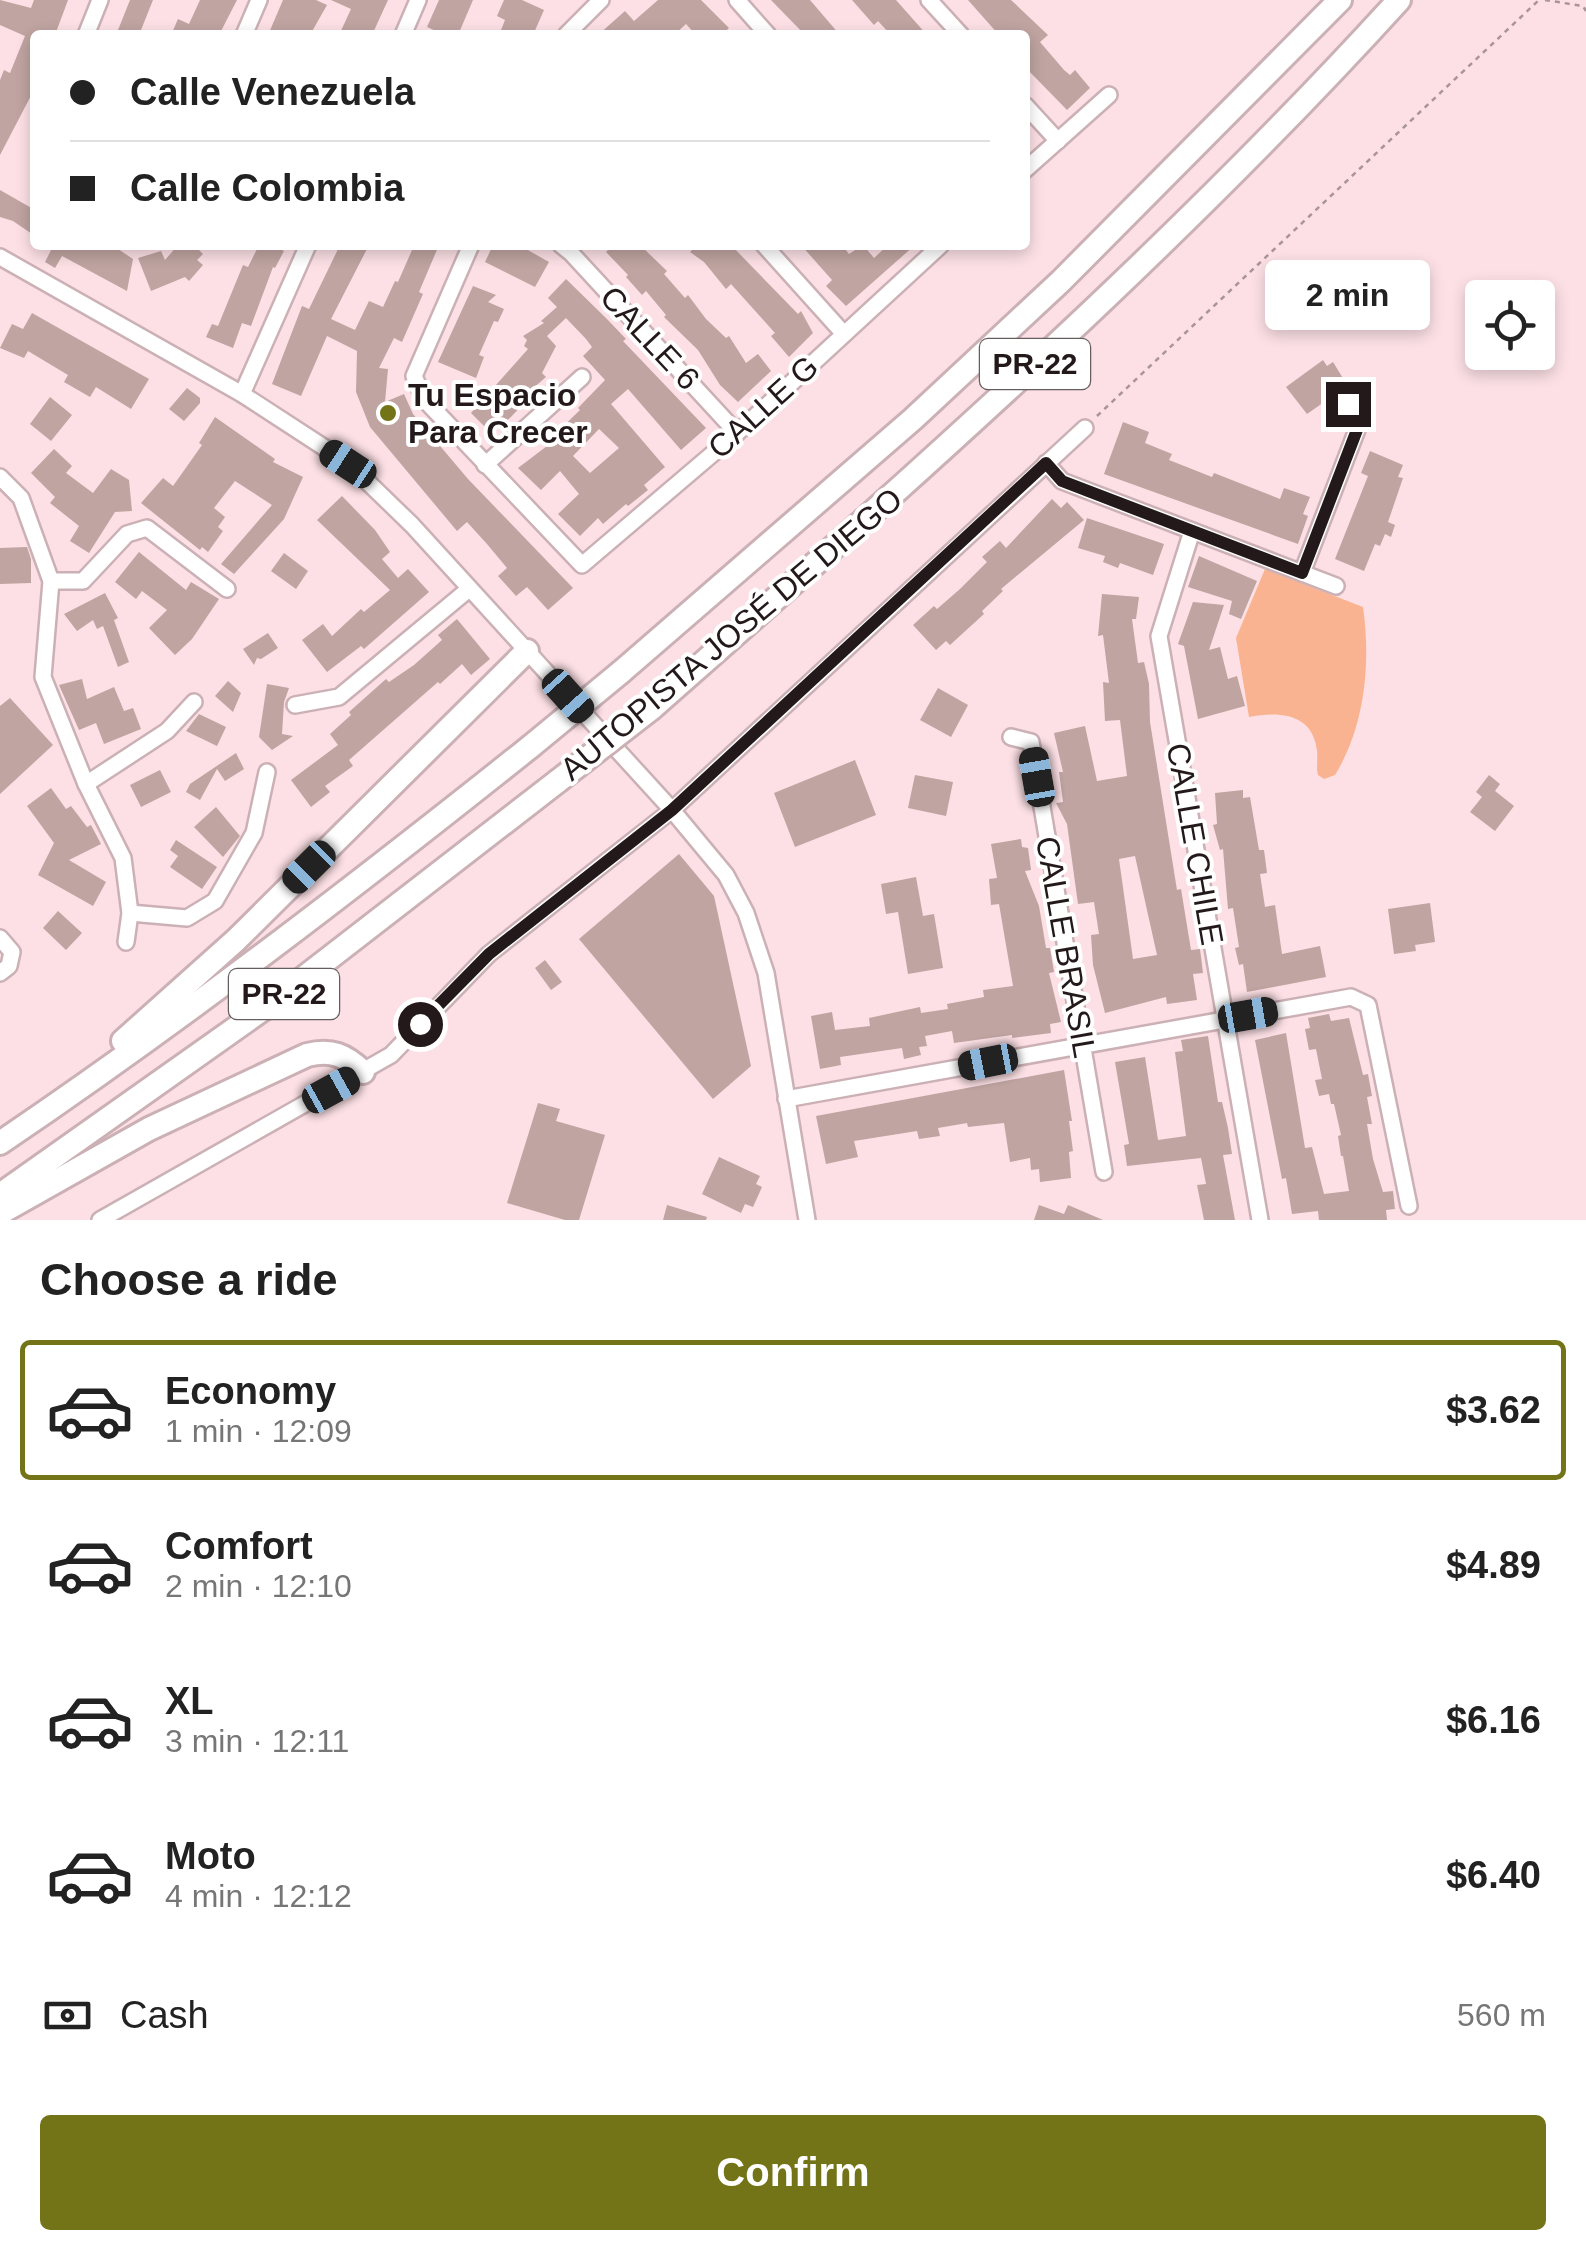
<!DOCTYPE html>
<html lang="en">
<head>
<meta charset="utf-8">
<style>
	body { margin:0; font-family:Helvetica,sans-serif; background:#f2f2f2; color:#222; height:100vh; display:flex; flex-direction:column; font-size:38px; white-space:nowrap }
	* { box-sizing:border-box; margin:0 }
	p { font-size:32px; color:#767676 }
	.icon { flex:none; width:55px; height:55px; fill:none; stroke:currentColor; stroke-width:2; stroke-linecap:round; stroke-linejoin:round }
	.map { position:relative; height:1220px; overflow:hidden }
	.side { display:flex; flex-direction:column; background:#fff; flex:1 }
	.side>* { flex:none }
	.guide { position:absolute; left:30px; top:30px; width:1000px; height:220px; border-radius:10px; box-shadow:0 5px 15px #0003; display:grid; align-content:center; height:220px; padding:0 40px; background:#fff }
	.fabs { position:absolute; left:1465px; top:280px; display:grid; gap:20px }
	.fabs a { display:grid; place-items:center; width:90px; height:90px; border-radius:10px; background:#fff; box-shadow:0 5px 15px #0003; font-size:50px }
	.end { position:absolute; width:45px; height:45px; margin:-22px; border:12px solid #23191b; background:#fff; box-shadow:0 0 0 5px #fff }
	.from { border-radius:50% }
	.bubble { position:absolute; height:70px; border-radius:10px; background:#fff; box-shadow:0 5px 15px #0003; font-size:32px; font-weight:700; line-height:70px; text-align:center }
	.car { position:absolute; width:30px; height:60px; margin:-30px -15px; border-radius:12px; box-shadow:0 0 8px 2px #0007; background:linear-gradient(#222 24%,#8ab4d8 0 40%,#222 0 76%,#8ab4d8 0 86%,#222 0) }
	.guide b { display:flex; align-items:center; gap:35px; height:95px; font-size:38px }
	.guide b+b { border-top:2px solid #e0e0e0 }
	.guide i { width:25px; height:25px; background:#222 }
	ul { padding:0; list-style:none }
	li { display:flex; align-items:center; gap:30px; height:140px; margin:0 20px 15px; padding:0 20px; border:5px solid transparent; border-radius:10px }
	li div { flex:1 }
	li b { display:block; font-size:38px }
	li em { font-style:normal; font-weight:700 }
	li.active { border-color:#737318 }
	li>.icon { width:90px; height:90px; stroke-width:1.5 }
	h2 { padding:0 40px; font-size:45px; line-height:120px }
	.pay { display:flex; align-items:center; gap:25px; height:110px; padding:0 40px; font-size:38px }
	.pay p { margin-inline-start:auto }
	.button { display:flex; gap:20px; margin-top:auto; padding:20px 40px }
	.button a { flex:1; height:115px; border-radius:10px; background:#737318; color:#fff; font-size:40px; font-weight:700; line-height:115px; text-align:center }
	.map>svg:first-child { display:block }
	.green { fill:#fab390 }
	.building { fill:#bfa4a1; fill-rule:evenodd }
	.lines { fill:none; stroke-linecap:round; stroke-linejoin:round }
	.minor-casing { stroke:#cbb1b5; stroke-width:20 }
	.highway-casing { stroke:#cbb1b5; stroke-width:28 }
	.path { stroke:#a99498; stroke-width:2.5; stroke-dasharray:5 5; stroke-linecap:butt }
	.minor { stroke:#fff; stroke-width:15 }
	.highway { stroke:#fff; stroke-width:22 }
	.highway-bridge-casing { stroke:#cbb1b5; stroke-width:28; stroke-linecap:butt }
	.highway-bridge { stroke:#fff; stroke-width:22 }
	.route { stroke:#23191b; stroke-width:12 }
	.poi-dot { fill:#737318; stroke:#fff; stroke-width:4 }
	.labels { text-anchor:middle; stroke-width:8; stroke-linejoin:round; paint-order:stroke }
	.shield { fill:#fff; stroke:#655e5f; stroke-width:2.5 }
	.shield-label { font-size:30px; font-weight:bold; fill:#23191b }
	.street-label { font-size:32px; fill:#23191b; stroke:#fff }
	.poi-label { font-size:32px; font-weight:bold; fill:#23191b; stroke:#fff; text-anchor:start }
</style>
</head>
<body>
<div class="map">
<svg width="1586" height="1220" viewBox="0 0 1586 1220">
	<rect width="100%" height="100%" fill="#fce0e5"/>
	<path class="green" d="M1265,569L1363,607C1371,663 1365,727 1335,775L1324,779L1318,775C1316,767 1318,760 1317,751C1313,713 1279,711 1249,717L1236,638Z"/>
	<g class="building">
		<path d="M0,0L31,8L34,0H68L55,35H35V88L0,155V80L4,70L10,73L25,36L0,25Z"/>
		<path d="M130,0H153L139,35H116Z"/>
		<path d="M200,0H237L219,35H171L178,19L189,24Z"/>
		<path d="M283,0H316L327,5L310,35H268Z"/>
		<path d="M331,0H388L372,35H339L351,9Z"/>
		<path d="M439,0H473L458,35H445L427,27Z"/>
		<path d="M504,0H522L544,10L533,35H499L505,20L497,16Z"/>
		<path d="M658,0H701L729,28L721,35H696L686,24L674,35H598L625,11L634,21Z"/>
		<path d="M771,0H810L840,35H805Z"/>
		<path d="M852,0H896L927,35H891L878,21L874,25Z"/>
		<path d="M968,0H1011L1048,35L1040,42L1064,70L1070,75L1075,70L1090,88L1067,110L1025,67V35H999Z"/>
		<path d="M0,190L35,210V236L13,221L0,217Z"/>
		<path d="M43,245H112L133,259L127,291L62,256L55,268L45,262L51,250Z"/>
		<path d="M178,245H194L203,254L197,260L203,265L189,281L185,277L151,291L138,258L161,251L165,260Z"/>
		<path d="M259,245H271L284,251L275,268L273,267L251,326L242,323L233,348L206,337L212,324L218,326L243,265L248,267Z"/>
		<path d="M340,245H369L331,319L355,330L369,301L383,307L395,281L398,282L412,250L402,245H439L419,292L423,294L402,342L394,338L379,368L388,369L385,402L404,394L413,414L468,479L573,588L548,610L527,587L516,596L498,576L507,568L487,544L467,522L457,531L370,427L356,392L357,351L327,336L301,396L272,384L302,306L309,309Z"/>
		<path d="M493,245H519L549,262L535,287L485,262Z"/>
		<path d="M613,245H640L667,271L664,274L685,298L688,295L706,319L726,338L729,336L746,363L758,354L771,371L738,402L720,385L698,350L664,317L666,315L646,291L642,295L626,277L628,275L606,252Z"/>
		<path d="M697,245H731L798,314L801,311L813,333L789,357L771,336L775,333L731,284L726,289L704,262L690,252Z"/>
		<path d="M801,245H842L849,254L863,245L874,258L888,245H915L846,306L826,286L832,280Z"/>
		<path d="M566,279L607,319L626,339L623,341L706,428L681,450L628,389L611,404L665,467L644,485L648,490L628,506L626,504L603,524L598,518L580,536L558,514L579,494L560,471L541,490L518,468L547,446L545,444L580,410L578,408L605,380L583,356L592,347L586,339L566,318L547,336L556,346L542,373L546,377L524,396L528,399L510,418L491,433L471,413L528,349L524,346L527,340L523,336L544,323L541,321L557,307L548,298ZM599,429L619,448L590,473L573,456Z"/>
		<path d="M473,286L496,295L488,302L504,309L498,322L494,321L479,355L484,357L476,378L438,362Z"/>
		<path d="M32,313L149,379L131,409L96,387L90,397L64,382L68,375L28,351L24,358L0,348L12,324L23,329Z"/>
		<path d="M1323,360L1327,366L1333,362L1344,380L1333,388L1337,393L1307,414L1286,387Z"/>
		<path d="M187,388L200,398V403L184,421L169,409Z"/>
		<path d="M50,397L72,415L51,441L30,424Z"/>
		<path d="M215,417L275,459L273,462L303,477L284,519L234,574L221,564L272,505L235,481L214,508L225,517L218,527L223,531L208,552L202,547L200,550L141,503L163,478L173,486L202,445L199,443Z"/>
		<path d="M1123,422L1149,432L1145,443L1172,454L1169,460L1212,477L1214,473L1280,499L1284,488L1310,497L1303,514L1308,516L1298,544L1104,474Z"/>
		<path d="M54,449L72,466L66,473L93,493L111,469L129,480L132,511L115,512L89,553L70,541L79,526L50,503L55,497L31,473Z"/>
		<path d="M1370,451L1403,465L1398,477L1403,478L1388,522L1395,525L1391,537L1385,534L1380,546L1375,544L1364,571L1335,559L1368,476L1361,473Z"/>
		<path d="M342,496L375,530L390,552L382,559L398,578L408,569L429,592L364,649L361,646L327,672L302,640L323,624L332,636L361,609L364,612L390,590L317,520Z"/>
		<path d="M1052,499L1061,508L1067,502L1084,520L1001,589L1003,591L982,611L984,614L950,645L946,641L936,650L913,625L934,606L937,609L960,589L987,562L982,557L1000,541L1006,548Z"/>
		<path d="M1087,518L1164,544L1153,575L1120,563L1118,568L1103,562L1105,556L1078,548Z"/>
		<path d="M27,547L31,559V583L0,584V548Z"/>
		<path d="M139,552L186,590L191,582L219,599L192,639L175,655L149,628L167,610L142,591L136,599L115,582Z"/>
		<path d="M284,553L308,571L296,589L271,571Z"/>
		<path d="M1199,556L1257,581L1241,619L1229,614L1232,601L1188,587Z"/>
		<path d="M105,593L118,618L114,620L129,662L118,667L103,626L97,629L93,620L77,631L64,614Z"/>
		<path d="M1102,594L1139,597L1136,619H1132L1138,663L1144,662L1149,684L1150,722L1177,890L1181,889L1191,950L1200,949L1203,973L1193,974L1197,1000L1167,1004L1166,997L1105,1013L1093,965L1091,935L1099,934L1094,902L1078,904L1067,824L1056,803L1063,802L1059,772H1063L1054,733L1085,726L1097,781L1127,776L1120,720L1105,721L1103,682L1109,683L1103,635L1098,636ZM1135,856L1157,955L1133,959L1119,859Z"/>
		<path d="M1193,602L1224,605L1209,650L1220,647L1228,679L1237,676L1245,706L1198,719L1184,646L1178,644Z"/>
		<path d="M457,619L490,659L471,675L462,664L440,684L438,682L349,760L353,766L325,786L330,792L311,807L291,780L338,745L330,734L351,715L349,712L386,679L389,682L414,665L442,640L438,635Z"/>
		<path d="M268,633L278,648L261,659L257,658L254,665L243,649Z"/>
		<path d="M82,679L87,699L114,687L124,711L133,708L141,729L104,744L96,723L79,730L59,685Z"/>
		<path d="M228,681L241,693L233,712L215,696Z"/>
		<path d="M267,684L289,688L284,702L282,734L293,736L272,750L259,737Z"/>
		<path d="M938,688L968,705L951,737L920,720Z"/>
		<path d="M10,698L53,745L0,794V706Z"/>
		<path d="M199,714L226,727L217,746L186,731Z"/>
		<path d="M236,753L244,769L225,781L217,769L200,800L186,792L190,784Z"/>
		<path d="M855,760L876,815L795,847L774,793Z"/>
		<path d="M160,770L171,792L141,807L130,785Z"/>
		<path d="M915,775L953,782L946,816L908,808Z"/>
		<path d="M1489,775L1500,784L1495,791L1514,806L1495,831L1470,812L1482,797L1476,792Z"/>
		<path d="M51,788L66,809L71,806L87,827L91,825L101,844L69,860L106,882L93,906L38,875L54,843L27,806Z"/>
		<path d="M1243,790V798L1250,797L1259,850H1264L1267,873L1260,874L1265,907L1275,905L1282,954L1320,946L1326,977L1247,992L1243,964L1239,965L1235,948L1239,947L1233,908L1228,909L1223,849L1220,850L1213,825L1217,824L1215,793Z"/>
		<path d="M216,807L240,836L223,857L194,827Z"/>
		<path d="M1021,839L1022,847L1028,848L1031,870L1025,871L1039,906L1046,948H1050L1054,972L1049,973L1061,1022L1050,1024L1051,1033L1012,1038V1035L954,1043L952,1031L925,1036L927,1046L919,1047L921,1055L904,1059L902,1048L840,1057L841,1065L820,1069L811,1016L832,1012L835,1030L870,1026L869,1018L920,1007L921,1013L948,1009L947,1004L984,997L983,990L1013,986L999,904L991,905L989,879L997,878L991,844Z"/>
		<path d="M176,840L217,867L202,889L170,867L178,856L170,850Z"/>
		<path d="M679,854L714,896L751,1066L713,1099L579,939Z"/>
		<path d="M916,877L923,916L934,914L943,968L908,974L898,912L886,914L881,884Z"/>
		<path d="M1430,903L1435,942L1415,945L1416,951L1394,954L1388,909Z"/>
		<path d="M58,911L82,933L66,950L43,928Z"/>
		<path d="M545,960L562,982L551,990L535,968Z"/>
		<path d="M1329,1014L1331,1021L1349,1018L1363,1075L1368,1074L1372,1096L1367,1097L1372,1124H1367L1373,1159L1383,1192L1393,1191L1395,1209L1386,1210L1387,1220H1319L1318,1211L1292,1214L1286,1178L1282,1179L1255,1040L1286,1033L1305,1148L1312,1147L1324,1194L1349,1191L1343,1156H1341L1338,1136L1341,1135L1334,1104H1331L1329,1094L1319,1096L1315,1080L1322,1079L1316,1049L1309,1050L1305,1029L1310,1028L1308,1018Z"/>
		<path d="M1208,1036L1218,1102H1222L1228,1128L1232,1154L1223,1155L1235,1220H1204L1197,1185L1206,1184L1201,1158L1127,1166L1124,1145L1129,1144L1115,1062L1145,1057L1158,1140L1186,1136L1175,1052L1183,1051L1181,1040Z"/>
		<path d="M1064,1070L1072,1121H1069L1073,1151L1069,1152L1071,1178L1040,1182L1039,1169L1031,1170L1030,1158L1010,1162L1004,1123L968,1127L967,1123L938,1128L940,1136L919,1139L917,1131L854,1141L858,1157L826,1164L816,1116Z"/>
		<path d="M538,1103L560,1109L556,1121L605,1135L579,1220H565L507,1203Z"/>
		<path d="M719,1157L760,1176L756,1184L762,1187L753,1207L745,1204L741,1213L702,1194Z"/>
		<path d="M667,1205L707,1217L706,1220H663Z"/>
		<path d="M1039,1205L1064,1214L1068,1205L1103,1220H1034Z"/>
	</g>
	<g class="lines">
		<defs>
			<g id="minor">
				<path d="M737,0L768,35"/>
				<path d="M929,0L961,35"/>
				<path d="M86,35L100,0"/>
				<path d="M244,35L259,0"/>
				<path d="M403,35L418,0"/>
				<path d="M566,35L601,0"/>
				<path d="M1025,105L1058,141"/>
				<path d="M1025,170L1109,95"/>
				<path d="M471,245L414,376L424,399L582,565L737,433L941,245"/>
				<path d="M561,245L571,253L737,433"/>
				<path d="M764,245L844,334"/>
				<path d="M0,257L242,394L348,463L412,525L672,810L726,875L746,913L766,973L807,1220"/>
				<path d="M242,394L308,245"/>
				<path d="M1046,463L1062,481L1336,586"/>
				<path d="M485,465L582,377"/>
				<path d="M0,477L21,498L51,581L43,677L86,784L123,858L130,913L126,942"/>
				<path d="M1192,531L1159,636L1260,1220"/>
				<path d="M1302,573L1360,422L1348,404"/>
				<path d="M51,581H83L127,534L147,528L227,589"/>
				<path d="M295,705L339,697L469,589"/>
				<path d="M1011,737L1031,742L1104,1172"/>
				<path d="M86,784L167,731L194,702"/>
				<path d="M130,913L187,918L215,901L254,833L267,772"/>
				<path d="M0,938L12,952L9,966L0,973"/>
				<path d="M786,1099L1351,997L1368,1005L1409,1206"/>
				<path d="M100,1220L391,1055L489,954L672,810L1085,428"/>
			</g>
			<g id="highway">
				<path d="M621,672L913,419L1061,281L1340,0"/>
				<path d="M652,708C909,481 1168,254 1399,0"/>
				<path d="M123,1041L236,940L527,651"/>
				<path d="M0,1143C183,1019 357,885 530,747"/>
				<path d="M0,1195L270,1004L558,781"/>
				<path d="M0,1213L149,1129L307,1055C332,1049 345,1055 363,1072"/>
			</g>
		</defs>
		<use href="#minor" class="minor-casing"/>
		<use href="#highway" class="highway-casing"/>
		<g class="path">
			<path d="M1545,0L1583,6L1586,11"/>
			<path d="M1097,416L1539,0"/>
		</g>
		<use href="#minor" class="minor"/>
		<use href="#highway" class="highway"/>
		<defs>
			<g id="highway-bridge">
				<path d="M530,747L621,672"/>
				<path d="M558,781L652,708"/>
			</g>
		</defs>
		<use href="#highway-bridge" class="highway-bridge-casing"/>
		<use href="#highway-bridge" class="highway-bridge"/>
	</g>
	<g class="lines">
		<path class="route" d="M420,1024L489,954L672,810L1046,463L1062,481L1302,573L1360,422L1348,404"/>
	</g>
	<circle class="poi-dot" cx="388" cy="413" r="10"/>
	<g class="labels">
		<g class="shield">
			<rect x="980" y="339" width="110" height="50" rx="8"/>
			<rect x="229" y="969" width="110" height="50" rx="8"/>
		</g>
		<g class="shield-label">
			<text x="1035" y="374">PR-22</text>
			<text x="284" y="1004">PR-22</text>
		</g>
		<g class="street-label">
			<text transform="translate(650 338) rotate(47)" y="11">CALLE 6</text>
			<text transform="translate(763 407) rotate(-42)" y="11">CALLE G</text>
			<text transform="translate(731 634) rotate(-40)" y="11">AUTOPISTA JOSÉ DE DIEGO</text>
			<text transform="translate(1195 844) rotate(80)" y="11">CALLE CHILE</text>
			<text transform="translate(1066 947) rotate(80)" y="11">CALLE BRASIL</text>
		</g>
		<g class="poi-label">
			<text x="408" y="406">Tu Espacio<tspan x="408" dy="37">Para Crecer</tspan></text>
		</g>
	</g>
</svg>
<div class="fabs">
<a><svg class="icon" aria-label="locate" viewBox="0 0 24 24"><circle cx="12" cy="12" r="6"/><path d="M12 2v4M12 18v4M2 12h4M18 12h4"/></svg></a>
</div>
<i class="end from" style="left:420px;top:1024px"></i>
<i class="end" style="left:1348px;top:404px"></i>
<div class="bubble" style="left:1265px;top:260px;width:165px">2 min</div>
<i class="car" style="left:348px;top:464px;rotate:303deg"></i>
<i class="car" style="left:568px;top:696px;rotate:138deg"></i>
<i class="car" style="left:1037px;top:777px;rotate:350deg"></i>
<i class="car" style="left:309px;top:867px;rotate:225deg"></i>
<i class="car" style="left:1248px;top:1015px;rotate:80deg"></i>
<i class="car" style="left:988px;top:1062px;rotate:259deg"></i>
<i class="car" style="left:331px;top:1090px;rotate:61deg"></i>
<div class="guide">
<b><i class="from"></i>Calle Venezuela</b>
<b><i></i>Calle Colombia</b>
</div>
</div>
<section class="side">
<h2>Choose a ride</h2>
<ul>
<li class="active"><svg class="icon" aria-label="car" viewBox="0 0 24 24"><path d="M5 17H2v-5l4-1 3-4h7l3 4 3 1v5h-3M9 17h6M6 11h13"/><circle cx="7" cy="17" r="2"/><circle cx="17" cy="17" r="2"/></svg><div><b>Economy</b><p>1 min · 12:09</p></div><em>$3.62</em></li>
<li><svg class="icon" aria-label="car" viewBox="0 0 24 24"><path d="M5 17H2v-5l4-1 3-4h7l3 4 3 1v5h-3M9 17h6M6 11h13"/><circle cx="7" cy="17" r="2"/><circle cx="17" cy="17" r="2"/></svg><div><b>Comfort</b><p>2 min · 12:10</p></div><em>$4.89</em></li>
<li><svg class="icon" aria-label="car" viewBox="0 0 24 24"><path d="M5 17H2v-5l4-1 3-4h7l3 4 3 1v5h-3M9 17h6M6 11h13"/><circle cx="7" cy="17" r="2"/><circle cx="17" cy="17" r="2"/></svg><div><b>XL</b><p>3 min · 12:11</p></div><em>$6.16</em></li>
<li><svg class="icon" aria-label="car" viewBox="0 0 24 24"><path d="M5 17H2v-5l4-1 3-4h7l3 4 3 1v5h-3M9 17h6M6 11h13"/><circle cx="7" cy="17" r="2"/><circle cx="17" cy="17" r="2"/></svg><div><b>Moto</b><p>4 min · 12:12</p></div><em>$6.40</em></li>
</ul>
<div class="pay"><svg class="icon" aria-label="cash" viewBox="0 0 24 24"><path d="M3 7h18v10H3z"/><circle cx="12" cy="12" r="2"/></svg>Cash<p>560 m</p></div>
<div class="button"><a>Confirm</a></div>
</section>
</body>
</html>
